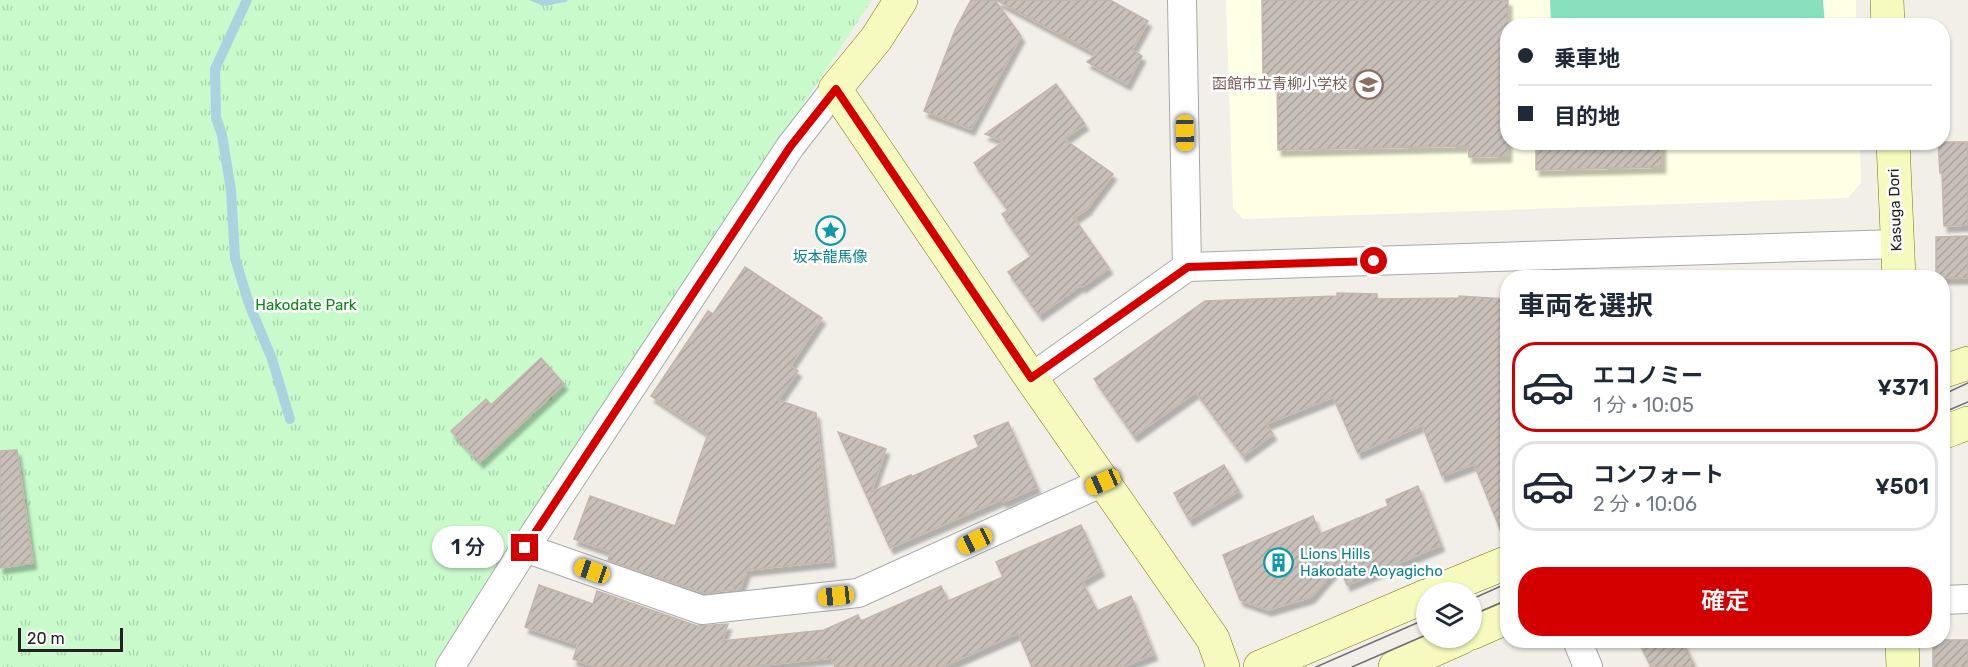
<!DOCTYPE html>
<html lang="ja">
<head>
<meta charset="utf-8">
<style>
	body { margin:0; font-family:Rubik,"Noto Sans JP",sans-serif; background:#f6f6f7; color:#1f2937; height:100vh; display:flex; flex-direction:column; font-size:22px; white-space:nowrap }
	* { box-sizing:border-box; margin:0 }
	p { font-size:20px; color:#747a83 }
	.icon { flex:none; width:33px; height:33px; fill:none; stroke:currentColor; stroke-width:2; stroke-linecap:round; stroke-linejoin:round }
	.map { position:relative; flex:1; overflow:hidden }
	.panel { position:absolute; left:1500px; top:270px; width:450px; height:378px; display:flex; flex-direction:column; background:#fff; border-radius:24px; box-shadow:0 2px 4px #0004 }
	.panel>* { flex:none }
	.guide { position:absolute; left:1500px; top:18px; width:450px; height:132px; border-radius:24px; box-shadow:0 2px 4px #0004; display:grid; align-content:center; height:132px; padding:0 18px; background:#fff }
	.controls { position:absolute; left:1416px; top:582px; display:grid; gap:12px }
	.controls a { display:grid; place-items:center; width:66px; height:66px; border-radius:50%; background:#fff; box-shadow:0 2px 4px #0004; font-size:30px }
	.scale { position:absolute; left:18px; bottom:15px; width:105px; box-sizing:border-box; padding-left:6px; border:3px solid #222; border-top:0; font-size:16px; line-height:21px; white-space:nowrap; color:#222; -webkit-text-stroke:4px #fff; paint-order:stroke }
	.end { position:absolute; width:27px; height:27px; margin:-14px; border:8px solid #d40000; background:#fff; box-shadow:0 0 0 3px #fff }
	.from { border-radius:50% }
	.bubble { position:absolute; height:42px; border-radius:21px; background:#fff; box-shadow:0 2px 4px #0004; font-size:20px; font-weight:600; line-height:42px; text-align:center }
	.car { position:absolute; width:18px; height:36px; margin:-18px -9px; border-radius:8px; box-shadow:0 0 4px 2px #0007; background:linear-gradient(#f5c518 24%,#345 0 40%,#f5c518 0 76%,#345 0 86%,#f5c518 0) }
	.guide b { display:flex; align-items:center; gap:21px; height:57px; font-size:22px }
	.guide b+b { border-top:2px solid #e0e1e3 }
	.guide i { width:15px; height:15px; background:#1f2937 }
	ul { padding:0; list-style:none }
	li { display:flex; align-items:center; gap:18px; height:90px; margin:0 12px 9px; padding:0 6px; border:3px solid #e0e1e3; border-radius:24px }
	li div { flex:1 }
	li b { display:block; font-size:22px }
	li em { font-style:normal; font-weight:600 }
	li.selected { border-color:#d40000 }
	li>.icon { width:54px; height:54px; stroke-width:1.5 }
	h2 { padding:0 18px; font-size:27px; line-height:72px }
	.action { display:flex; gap:12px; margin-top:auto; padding:12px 18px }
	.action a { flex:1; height:69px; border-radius:24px; background:#d40000; color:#fff; font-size:24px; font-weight:600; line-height:69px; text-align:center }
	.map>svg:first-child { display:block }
	.education { fill:#ffffe5 }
	.park { fill:url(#park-tufts) }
	.pitch { fill:#88e0be }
	.water { fill:url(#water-ripples) }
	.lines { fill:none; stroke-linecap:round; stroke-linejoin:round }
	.stream { stroke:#aad3df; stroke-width:10 }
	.building { fill:url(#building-hatch); stroke:#c4b6ab; stroke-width:1.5; filter:url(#shadow) }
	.street-casing { stroke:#a9a9a9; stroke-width:30 }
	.secondary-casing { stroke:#707d05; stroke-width:34 }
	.street { stroke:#fff; stroke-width:28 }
	.secondary { stroke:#f7fabf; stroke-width:33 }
	.tram { stroke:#707070; stroke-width:1.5 }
	.route { stroke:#d40000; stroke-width:8 }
	.labels { text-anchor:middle; stroke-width:5; stroke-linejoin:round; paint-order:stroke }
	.education-label { font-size:15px; fill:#785e54; stroke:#fff; text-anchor:end }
	.street-label { font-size:15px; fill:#222; stroke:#fff }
	.culture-label { font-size:15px; fill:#0d838f; stroke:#fff }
	.park-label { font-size:15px; fill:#0c8416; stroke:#fff }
</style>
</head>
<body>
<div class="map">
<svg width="1968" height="667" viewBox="0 0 1968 667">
	<defs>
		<pattern id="park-tufts" width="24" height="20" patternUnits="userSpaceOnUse" patternTransform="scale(1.5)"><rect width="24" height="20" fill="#c8facc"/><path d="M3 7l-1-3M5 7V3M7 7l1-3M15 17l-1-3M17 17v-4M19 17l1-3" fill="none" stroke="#acd6af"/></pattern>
		<pattern id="water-ripples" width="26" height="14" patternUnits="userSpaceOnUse" patternTransform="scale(1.5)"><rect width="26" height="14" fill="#aad3df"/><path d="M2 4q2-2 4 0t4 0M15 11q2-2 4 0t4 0" fill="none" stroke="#92b5bf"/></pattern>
		<pattern id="building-hatch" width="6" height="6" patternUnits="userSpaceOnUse" patternTransform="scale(1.5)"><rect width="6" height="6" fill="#c7bfb8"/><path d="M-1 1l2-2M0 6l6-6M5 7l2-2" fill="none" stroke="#aba49e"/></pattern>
		<filter id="shadow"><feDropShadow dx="3.5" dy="6" stdDeviation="1.5" flood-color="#0004"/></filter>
	</defs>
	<rect width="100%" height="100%" fill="#f2efe9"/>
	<path class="education" d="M1226,0H1856V25L1508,26V142L1860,143L1861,183L1848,198L1243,219L1233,208Z"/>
	<path class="park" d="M0,0H872L434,667H0Z"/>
	<path class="pitch" d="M1550,0H1823L1825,25H1551Z"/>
	<path class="water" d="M529,0H568L566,2L543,6Z"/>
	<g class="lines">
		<path class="stream" d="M247,0L215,69L216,118L222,135L231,190L235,258L249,304L272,359L290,419"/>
	</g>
	<g class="building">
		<path d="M971,0H995L1021,36L971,129L924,111L955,30Z"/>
		<path d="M996,0H1110L1148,21L1132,50L1142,56L1127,84L1087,62L1097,54Z"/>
		<path d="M1262,0H1508V156L1469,157L1468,146L1278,150L1277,77H1263Z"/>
		<path d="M1056,84L1085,124L1064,139L1113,174L1087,209L1074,218L1109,268L1082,287L1081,285L1039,315L1008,272L1031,256L1002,214L1008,210L974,163L1004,141L985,134Z"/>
		<path d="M1536,142H1662V167L1536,170Z"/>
		<path d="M1938,142H1968V225L1944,226L1942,173H1940Z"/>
		<path d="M1968,236V278H1936V237Z"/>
		<path d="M745,267L822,318L790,366L798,371L778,400L816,413L832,561L747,570L740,589L704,593L608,560L611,552L574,539L590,496L675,526L708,434L651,396L708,311L713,314Z"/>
		<path d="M1337,293L1377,294V299L1459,298V296L1506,299L1504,351L1508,359V544H1506L1474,464L1442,476L1422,425L1358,453L1333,397L1266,424L1273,434L1243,456L1196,392L1134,436L1094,379L1205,301L1337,296Z"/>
		<path d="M541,358L564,384L480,462L451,431L486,399L491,405Z"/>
		<path d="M1008,422L1037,487L1003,502L1002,499L890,548L838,432L886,449L871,492L911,475V477L979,447L974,436Z"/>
		<path d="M17,450L33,563L0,568V451Z"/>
		<path d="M1224,465L1239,491L1189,520L1174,493Z"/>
		<path d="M1418,486L1441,545L1347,585L1339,565L1311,597L1268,610L1240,600L1223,555L1313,516L1320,534L1388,506L1386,500Z"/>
		<path d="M1081,525L1101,570L1082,581L1097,611L1131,596L1154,654L1122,667H1032L1018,633L942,667H835L831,658L745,667H596L573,659L578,645L525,627L539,585L593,604L597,591L697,626L728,624L722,641L824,630L858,615L861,621L941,586L948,601L1003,577L996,562Z"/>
		<path d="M1638,640H1682L1695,667H1651Z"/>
		<rect x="1933" y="640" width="35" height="27"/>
	</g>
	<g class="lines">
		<defs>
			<g id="street">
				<path d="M1182,0L1187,267"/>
				<path d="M1031,378L1187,267L1896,244"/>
				<path d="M525,548L702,610L858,593L1103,482"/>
				<path d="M1942,600L1968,599"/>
				<path d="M1577,640L1588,667"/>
				<path d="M450,667L525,548L790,147L835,89"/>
			</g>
			<g id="secondary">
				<path d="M901,0L876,39L835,89L1031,378L1213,639L1223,667"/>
				<path d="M1887,0L1888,26"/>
				<path d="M1893,142L1899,278"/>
				<path d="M1942,372L1968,363"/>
				<path d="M1942,433L1968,423"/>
				<path d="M1435,592L1508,562"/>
				<path d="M1472,633L1508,617"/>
				<path d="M1902,640L1903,667"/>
				<path d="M1260,667L1426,596"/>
				<path d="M1395,667L1461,638"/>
			</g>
		</defs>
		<use href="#street" class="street-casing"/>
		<use href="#secondary" class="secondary-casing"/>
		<use href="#street" class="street"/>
		<use href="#secondary" class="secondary"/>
		<g class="tram">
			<path d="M1942,395L1968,383"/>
			<path d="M1942,413L1968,402"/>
			<path d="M1472,599L1508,583"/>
			<path d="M1472,615L1508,600"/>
			<path d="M1316,667L1426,619"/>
			<path d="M1352,667L1426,635"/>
		</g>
	</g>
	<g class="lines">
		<path class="route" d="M525,548L790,147L836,89L1031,378L1188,267L1374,261"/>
	</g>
	<defs>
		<symbol id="school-ring" viewBox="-11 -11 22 22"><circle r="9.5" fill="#fff" stroke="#8d6e63" stroke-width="1.5"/><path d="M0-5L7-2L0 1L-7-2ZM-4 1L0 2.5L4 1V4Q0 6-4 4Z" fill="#8d6e63"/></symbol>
		<symbol id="sight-ring" viewBox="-11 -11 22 22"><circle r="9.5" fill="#fff" stroke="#0f9aa8" stroke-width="1.5"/><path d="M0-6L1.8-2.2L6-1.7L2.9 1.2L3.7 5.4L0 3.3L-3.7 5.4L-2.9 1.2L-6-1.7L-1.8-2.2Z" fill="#0f9aa8"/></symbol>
		<symbol id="building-ring" viewBox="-11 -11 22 22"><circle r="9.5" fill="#fff" stroke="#0f9aa8" stroke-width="1.5"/><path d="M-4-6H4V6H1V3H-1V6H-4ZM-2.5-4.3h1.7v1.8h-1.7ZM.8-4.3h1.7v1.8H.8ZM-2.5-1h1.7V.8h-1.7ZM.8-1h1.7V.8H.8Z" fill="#0f9aa8"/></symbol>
	</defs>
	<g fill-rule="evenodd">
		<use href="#school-ring" x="1352" y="68" width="33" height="33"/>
		<use href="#sight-ring" x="814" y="214" width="33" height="33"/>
		<use href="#building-ring" x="1262" y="546" width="33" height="33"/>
	</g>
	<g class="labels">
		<g class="education-label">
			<text x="1347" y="89">函館市立青柳小学校</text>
		</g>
		<g class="street-label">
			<text transform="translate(1895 210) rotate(-92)" y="5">Kasuga Dori</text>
		</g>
		<g class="culture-label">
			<text x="830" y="262">坂本龍馬像</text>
			<text x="1300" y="559" text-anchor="start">Lions Hills<tspan x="1300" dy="17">Hakodate Aoyagicho</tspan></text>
		</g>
		<g class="park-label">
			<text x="306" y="310">Hakodate Park</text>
		</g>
	</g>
</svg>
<div class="controls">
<a><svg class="icon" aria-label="layers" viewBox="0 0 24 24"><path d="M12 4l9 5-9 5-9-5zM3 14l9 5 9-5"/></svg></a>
</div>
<div class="scale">20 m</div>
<i class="end from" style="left:1374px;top:261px"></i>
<i class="end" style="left:525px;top:548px"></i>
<div class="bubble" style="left:432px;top:526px;width:72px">1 分</div>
<i class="car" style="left:1185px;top:133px;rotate:179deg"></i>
<i class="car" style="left:1103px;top:482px;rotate:246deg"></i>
<i class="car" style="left:975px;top:541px;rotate:245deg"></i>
<i class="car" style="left:592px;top:571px;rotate:289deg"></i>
<i class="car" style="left:836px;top:596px;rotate:264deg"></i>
<div class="guide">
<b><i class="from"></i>乗車地</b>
<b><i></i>目的地</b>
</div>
<section class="panel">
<h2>車両を選択</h2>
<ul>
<li class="selected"><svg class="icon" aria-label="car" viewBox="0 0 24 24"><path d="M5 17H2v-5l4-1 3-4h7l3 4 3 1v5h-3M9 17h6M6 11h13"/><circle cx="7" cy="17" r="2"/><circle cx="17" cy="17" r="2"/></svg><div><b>エコノミー</b><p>1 分 · 10:05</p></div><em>¥371</em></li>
<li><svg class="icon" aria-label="car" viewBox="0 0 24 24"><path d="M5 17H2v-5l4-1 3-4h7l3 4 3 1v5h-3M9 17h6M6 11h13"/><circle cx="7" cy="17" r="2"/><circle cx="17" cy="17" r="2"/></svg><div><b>コンフォート</b><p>2 分 · 10:06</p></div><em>¥501</em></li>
</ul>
<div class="action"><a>確定</a></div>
</section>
</div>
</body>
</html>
